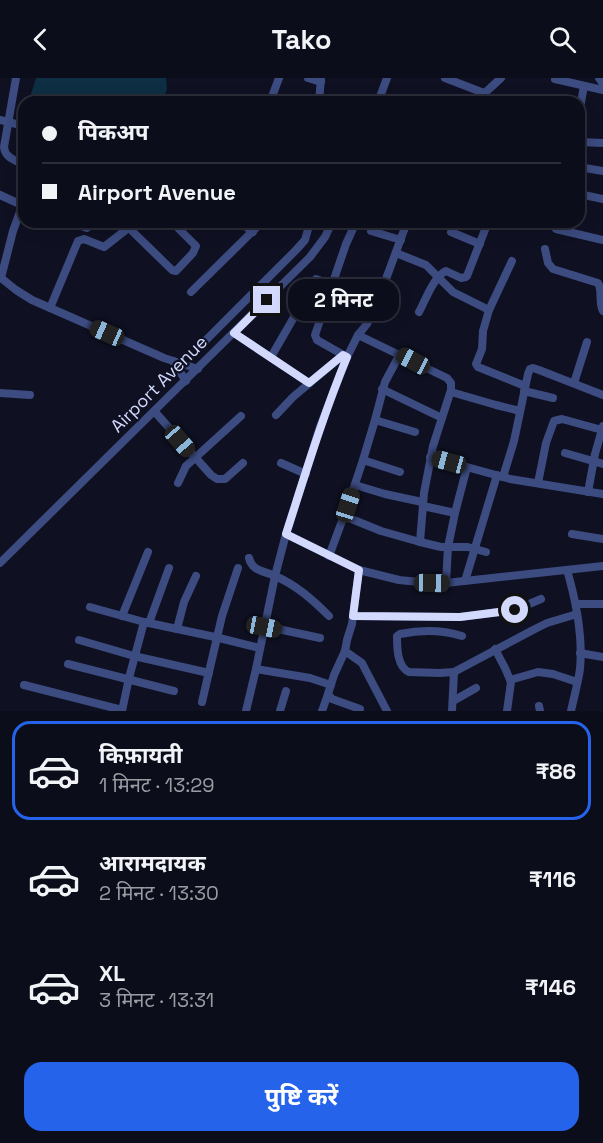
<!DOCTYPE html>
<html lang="hi">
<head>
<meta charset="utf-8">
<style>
	body { margin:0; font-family:"Space Grotesk","Noto Sans Devanagari",sans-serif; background:#191b27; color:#f1f3f6; height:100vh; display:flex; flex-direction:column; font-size:22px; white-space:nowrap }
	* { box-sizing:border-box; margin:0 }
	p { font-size:20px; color:#9a9ca2 }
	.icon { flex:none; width:33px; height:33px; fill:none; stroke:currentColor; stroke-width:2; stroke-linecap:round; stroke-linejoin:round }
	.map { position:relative; height:633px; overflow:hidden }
	.sheet { display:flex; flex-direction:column; background:#0b0d1a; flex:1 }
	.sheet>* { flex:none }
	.hud { position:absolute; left:18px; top:18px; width:567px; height:132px; border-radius:18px; box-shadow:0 3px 15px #0003,0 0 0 2px #2b2d39; display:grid; align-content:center; height:132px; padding:0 24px; background:#0b0d1a }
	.end { position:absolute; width:27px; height:27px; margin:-14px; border:8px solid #d2d9fd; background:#111; box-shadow:0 0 0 3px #111 }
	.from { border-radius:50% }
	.bubble { position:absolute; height:42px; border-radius:18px; background:#0b0d1a; box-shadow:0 3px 15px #0003,0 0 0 2px #2b2d39; font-size:20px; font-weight:700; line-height:42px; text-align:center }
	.car { position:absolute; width:18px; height:36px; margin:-18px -9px; border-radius:8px; box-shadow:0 0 4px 2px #0007; background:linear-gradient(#222 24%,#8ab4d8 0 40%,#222 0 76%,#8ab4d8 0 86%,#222 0) }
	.hud b { display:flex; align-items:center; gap:21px; height:57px; font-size:22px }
	.hud b+b { border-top:2px solid #2b2d39 }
	.hud i { width:15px; height:15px; background:#f1f3f6 }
	ul { padding:10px 0 0; list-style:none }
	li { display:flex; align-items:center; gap:18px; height:99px; margin:0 12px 9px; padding:0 12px; border:3px solid transparent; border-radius:18px }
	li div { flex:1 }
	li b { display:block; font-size:22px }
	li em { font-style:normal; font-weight:700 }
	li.on { border-color:#2563eb }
	li>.icon { width:54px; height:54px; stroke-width:1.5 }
	.action { display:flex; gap:12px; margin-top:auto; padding:12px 24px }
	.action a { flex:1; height:69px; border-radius:18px; background:#2563eb; color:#fff; font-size:24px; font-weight:700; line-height:69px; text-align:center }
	header { display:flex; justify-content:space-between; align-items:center; height:78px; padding:0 24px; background:#0b0d1a; font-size:27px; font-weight:700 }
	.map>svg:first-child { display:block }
	.water { fill:#0e2e43 }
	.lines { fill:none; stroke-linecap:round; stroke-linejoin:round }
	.minor { stroke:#3c4b80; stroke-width:8 }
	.route { stroke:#d2d9fd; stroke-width:8 }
	.labels { text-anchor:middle; stroke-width:4.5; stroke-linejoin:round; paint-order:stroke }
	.street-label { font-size:18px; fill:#d2d9fd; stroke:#0f1123 }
</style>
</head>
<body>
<header><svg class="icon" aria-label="back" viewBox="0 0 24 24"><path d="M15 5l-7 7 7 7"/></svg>Tako<svg class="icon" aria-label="search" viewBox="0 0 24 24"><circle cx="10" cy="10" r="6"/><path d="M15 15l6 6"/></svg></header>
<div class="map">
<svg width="603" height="633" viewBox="0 0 603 633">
	<rect width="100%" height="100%" fill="#0f1123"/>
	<path class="water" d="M36,0H166L167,12L161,24H33L29,22Z"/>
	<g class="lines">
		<g class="minor">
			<path d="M16,0L4,69C5,80 15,82 24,87"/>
			<path d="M308,0L321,4"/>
			<path d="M445,0L484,15"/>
			<path d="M599,0L603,6"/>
			<path d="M555,1L603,12"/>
			<path d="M416,22L423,24"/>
			<path d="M270,24L279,0"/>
			<path d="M319,24L321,0"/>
			<path d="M378,24L387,0"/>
			<path d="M475,24L501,0"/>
			<path d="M579,35L584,8"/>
			<path d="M0,42L24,48"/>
			<path d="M579,64L603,65"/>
			<path d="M579,89L603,93"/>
			<path d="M579,116L603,121"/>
			<path d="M0,117L24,128"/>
			<path d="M69,144L87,150"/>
			<path d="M240,144L253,154"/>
			<path d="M556,144L554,148L556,151L603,162"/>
			<path d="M128,149L172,192L176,193L193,175L196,168L172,144"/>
			<path d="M371,153L401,162"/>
			<path d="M451,154L480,166"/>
			<path d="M545,171L548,185L553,191L598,205C603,213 598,223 603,233"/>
			<path d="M396,175L426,187L453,214L489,232"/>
			<path d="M512,183L489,232L483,253L482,271L476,286L478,289L525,308"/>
			<path d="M0,199L16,212L32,222L164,280L198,291"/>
			<path d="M1,200L13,153L24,123"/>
			<path d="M191,214L262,144"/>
			<path d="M50,230L78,163L84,161L104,169L136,144"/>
			<path d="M419,234C425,223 434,198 446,193L461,200L466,199L467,198L488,144"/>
			<path d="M234,255L309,305"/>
			<path d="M358,257L447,300L451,305V312L433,368L424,415L420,464"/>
			<path d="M200,268L296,172L305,162L310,144"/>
			<path d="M271,279L316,201L332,207"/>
			<path d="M347,279L317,262L315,257L346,166L356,144"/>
			<path d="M173,283L186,303"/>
			<path d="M574,305L587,264"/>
			<path d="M382,311L442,340"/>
			<path d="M524,313L553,320"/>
			<path d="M451,314L496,327L520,333"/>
			<path d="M0,315L30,317"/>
			<path d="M155,334L211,397L217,401H225L243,385"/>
			<path d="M276,337L293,319L343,277"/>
			<path d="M375,342L415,354"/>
			<path d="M565,375L603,386"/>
			<path d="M430,379L510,401L603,416"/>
			<path d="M363,382L400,394"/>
			<path d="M281,385L306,396"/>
			<path d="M503,399L514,363L528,296L530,291L533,290L539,292L603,317"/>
			<path d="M178,405L186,388L241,338"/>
			<path d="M538,405L546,365L554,343L562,341L602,352"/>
			<path d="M355,407L385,416L422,424L423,428L455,435"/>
			<path d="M588,414L595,376L603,348"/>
			<path d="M344,438L381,453L420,464L441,469H468L486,474"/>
			<path d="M286,456L359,492L352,546L347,562L345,573L362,585L365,591L387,633"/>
			<path d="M572,456L603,461"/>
			<path d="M329,478L348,427L363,382L375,342L385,304L400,276"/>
			<path d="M249,480C252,493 264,493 275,498C296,507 312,521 329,538"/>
			<path d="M0,485L310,179L325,159L332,144"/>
			<path d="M359,492L399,502L419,504L446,505L603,488"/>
			<path d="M567,492C576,523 583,559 580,591C578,605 574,619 571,633"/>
			<path d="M465,503L497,397"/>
			<path d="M446,505L448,469L455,435L467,389"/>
			<path d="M576,526H603"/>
			<path d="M90,529L144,544L215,559L260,570"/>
			<path d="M122,538L148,474"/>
			<path d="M353,538L460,539L515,532L541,521"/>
			<path d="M149,545L169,490"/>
			<path d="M264,548L320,560"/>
			<path d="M177,551L184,524L196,498"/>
			<path d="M462,558C443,552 420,552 400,556L397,558C397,569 397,589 409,594L439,595L454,594L533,552L547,545L577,536"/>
			<path d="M79,562L134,578L209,595"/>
			<path d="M495,571L505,590L511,604L507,633"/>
			<path d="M345,573L334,597L328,616L332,621L360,631"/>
			<path d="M580,575L603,579"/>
			<path d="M68,586L174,613"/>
			<path d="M256,591L310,600L331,607"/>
			<path d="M510,602L538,594L553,596L577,604"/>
			<path d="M24,607L122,632"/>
			<path d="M453,623L476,610"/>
			<path d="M202,624L222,538L238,490"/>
			<path d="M539,628L540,633"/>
			<path d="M122,633L129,600L144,544"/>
			<path d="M246,633L256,591L275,498L286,456L320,349L347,279L358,257L367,246L376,228L407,144"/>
			<path d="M280,633L286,613"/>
			<path d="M322,633L328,616"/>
			<path d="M452,633L454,594"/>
		</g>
	</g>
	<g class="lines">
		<path class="route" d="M267,222L234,255L309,305L343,277L347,279C323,337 305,397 286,456L359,492L353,538L460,539L515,532"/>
	</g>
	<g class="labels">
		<g class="street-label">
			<text transform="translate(159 306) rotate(-45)" y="6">Airport Avenue</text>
		</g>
	</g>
</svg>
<i class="end from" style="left:515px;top:532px"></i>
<i class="end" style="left:267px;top:222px"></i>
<div class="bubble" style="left:288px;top:201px;width:111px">2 मिनट</div>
<i class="car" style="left:107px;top:255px;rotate:294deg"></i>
<i class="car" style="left:413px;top:283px;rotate:298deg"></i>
<i class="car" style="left:180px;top:363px;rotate:139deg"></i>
<i class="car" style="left:449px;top:384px;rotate:285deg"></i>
<i class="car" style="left:348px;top:427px;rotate:18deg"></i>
<i class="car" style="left:432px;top:505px;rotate:91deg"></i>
<i class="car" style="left:264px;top:549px;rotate:101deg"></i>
<div class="hud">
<b><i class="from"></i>पिकअप</b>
<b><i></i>Airport Avenue</b>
</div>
</div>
<section class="sheet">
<ul>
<li class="on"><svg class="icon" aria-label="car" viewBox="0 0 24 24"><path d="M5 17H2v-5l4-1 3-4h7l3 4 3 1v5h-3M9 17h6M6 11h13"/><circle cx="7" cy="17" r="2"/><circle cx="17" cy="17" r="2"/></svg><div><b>किफ़ायती</b><p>1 मिनट · 13:29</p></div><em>₹86</em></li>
<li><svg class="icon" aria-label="car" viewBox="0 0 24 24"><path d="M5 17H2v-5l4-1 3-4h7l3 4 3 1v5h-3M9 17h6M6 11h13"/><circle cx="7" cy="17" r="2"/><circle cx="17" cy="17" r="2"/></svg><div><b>आरामदायक</b><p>2 मिनट · 13:30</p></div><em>₹116</em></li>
<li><svg class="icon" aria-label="car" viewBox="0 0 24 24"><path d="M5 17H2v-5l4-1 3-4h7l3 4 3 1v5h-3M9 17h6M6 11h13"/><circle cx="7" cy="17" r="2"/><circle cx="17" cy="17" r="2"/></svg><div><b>XL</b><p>3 मिनट · 13:31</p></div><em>₹146</em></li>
</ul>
<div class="action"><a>पुष्टि करें</a></div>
</section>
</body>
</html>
